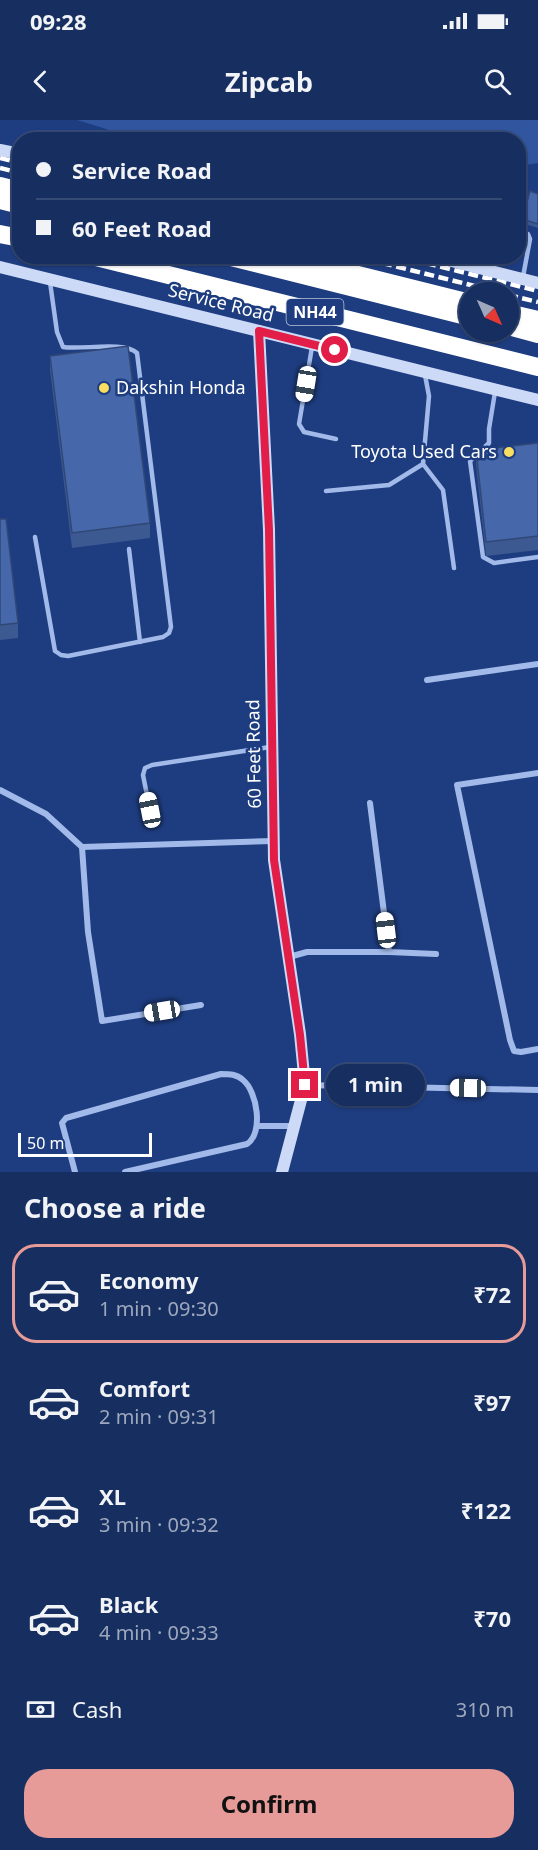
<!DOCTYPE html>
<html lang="en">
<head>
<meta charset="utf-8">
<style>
	body { margin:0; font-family:"Noto Sans",sans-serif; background:#1f3666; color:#f1f3f6; height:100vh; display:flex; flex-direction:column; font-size:22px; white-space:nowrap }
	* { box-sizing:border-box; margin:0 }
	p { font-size:20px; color:#9ea8bd }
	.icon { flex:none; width:33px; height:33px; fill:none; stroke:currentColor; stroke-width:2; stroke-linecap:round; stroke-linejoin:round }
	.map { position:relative; height:1052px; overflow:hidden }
	.details { display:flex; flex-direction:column; background:#162e60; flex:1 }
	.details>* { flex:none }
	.guide { position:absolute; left:12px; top:12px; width:514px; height:132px; border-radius:24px; box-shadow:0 2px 4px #0004,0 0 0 2px #354a75; display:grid; align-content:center; height:132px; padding:0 24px; background:#162e60 }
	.needle { width:39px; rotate:135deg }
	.buttons { position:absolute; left:459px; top:162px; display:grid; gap:12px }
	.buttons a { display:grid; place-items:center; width:60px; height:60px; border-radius:50%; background:#162e60; box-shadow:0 2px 4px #0004,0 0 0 2px #354a75; font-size:30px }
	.scale { position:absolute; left:18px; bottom:15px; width:134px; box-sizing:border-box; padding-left:6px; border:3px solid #fff; border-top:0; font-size:16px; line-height:21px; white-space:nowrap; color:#fff; -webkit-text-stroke:4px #1e3d80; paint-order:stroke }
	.end { position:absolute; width:27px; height:27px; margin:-14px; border:8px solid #e11d48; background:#fff; box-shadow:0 0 0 3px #fff }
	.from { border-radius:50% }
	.bubble { position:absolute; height:42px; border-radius:21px; background:#162e60; box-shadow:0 2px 4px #0004,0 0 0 2px #354a75; font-size:20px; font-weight:700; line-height:42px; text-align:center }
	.car { position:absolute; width:18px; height:36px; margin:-18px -9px; border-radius:8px; box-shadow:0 0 4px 2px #0007; background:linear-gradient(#fff 24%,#345 0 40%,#fff 0 76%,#345 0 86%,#fff 0) }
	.guide b { display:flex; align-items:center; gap:21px; height:57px; font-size:22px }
	.guide b+b { border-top:2px solid #354a75 }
	.guide i { width:15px; height:15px; background:#f1f3f6 }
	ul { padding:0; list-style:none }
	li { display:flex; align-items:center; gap:18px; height:99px; margin:0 12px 9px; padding:0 12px; border:3px solid transparent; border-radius:24px }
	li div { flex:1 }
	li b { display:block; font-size:22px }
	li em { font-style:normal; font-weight:700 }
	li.selected { border-color:#e69b98 }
	li>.icon { width:54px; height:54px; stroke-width:1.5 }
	h2 { padding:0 24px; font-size:27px; line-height:72px }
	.pay { display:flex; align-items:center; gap:15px; height:66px; padding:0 24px; font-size:22px }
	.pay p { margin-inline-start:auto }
	.cta { display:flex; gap:12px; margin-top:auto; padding:12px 24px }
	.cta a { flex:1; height:69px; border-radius:24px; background:#e69b98; color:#111; font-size:24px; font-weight:700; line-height:69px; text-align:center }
	.status { display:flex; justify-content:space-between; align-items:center; height:42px; padding:0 30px; background:#162e60; direction:ltr }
	.status svg { height:16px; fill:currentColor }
	header { display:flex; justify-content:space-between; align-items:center; height:78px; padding:0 24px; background:#162e60; font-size:27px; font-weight:700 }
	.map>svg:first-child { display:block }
	.green { fill:#31559f }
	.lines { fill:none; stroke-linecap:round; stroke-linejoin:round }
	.lane { stroke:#a2bae9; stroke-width:4.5 }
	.street { stroke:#a2bae9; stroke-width:6 }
	.secondary { stroke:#cddaf7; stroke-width:12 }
	.highway { stroke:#fff; stroke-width:18 }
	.rail { stroke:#fff; stroke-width:4.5; stroke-dasharray:10 4.5; stroke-linecap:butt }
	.wall { fill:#3c5992 }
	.building { fill:#4667aa; stroke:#314877; stroke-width:1.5 }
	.route { stroke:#e11d48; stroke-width:8 }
	.poi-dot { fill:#f8de61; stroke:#1e3d80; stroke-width:2 }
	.labels { text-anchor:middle; stroke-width:5; stroke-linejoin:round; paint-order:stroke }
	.shield { fill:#1e3d80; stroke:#bcc5d9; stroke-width:1.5 }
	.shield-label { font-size:16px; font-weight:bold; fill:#fff }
	.street-label { font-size:18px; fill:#fff; stroke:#1e3d80 }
	.poi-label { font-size:18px; fill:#fff; stroke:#1e3d80; text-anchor:start }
</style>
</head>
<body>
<div class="status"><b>09:28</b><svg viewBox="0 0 49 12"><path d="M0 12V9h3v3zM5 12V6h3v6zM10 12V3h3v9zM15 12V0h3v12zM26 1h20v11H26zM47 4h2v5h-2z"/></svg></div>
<header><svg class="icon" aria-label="back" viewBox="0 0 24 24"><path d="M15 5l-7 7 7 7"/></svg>Zipcab<svg class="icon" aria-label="search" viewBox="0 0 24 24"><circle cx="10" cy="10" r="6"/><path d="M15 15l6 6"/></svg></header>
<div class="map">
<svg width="538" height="1052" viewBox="0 0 538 1052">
	<rect width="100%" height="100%" fill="#1e3d80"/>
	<path class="green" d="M77,0H538V43L519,46V20H142Z"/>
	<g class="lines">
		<g class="lane">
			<path d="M519,110L528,114L530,119L523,157"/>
			<path d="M312,227L299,304L304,312L336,319"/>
			<path d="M425,255L429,276L423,344L443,370L454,448"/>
			<path d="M495,272L489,309V323L470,341L483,437L494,443L538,437"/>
			<path d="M326,371L389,365L423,344"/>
			<path d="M35,417L55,531L61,535L68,536L163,517L169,513L171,507L137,233C124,221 82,230 63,227L57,212L50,162"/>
			<path d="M129,429L140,522"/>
			<path d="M150,690L143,655L145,648L152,645L270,627"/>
		</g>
		<g class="street">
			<path d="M427,560L538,544"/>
			<path d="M538,653L457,665L510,920L514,931L521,932L538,929"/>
			<path d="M0,670L46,694L82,727L273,721"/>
			<path d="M82,727L88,812L102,901L201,885"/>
			<path d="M389,832L436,834"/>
			<path d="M289,837L307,832H389L370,683"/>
			<path d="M305,965L538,970"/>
			<path d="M258,1006H294"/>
			<path d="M75,1052L62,1003L66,998L221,954C229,954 237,954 243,960C257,971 264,1013 247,1024L125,1052"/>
		</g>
		<g class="secondary">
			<path d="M0,30L20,34"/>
			<path d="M432,136L538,163"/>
			<path d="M0,147L538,280"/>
			<path d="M259,211L269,410L274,740L300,914L305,965L282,1052"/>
		</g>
		<g class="highway">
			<path d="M0,66L20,71"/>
			<path d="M0,80L20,85"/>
			<path d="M0,114L20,118"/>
			<path d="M92,136L538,247"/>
			<path d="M227,136L470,197"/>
			<path d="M282,136L470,183"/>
			<path d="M508,193L538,200"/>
			<path d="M508,206L538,214"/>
		</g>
		<g class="rail">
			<path d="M0,38L20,43"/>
			<path d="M0,48L20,53"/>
			<path d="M354,136L499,172"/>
			<path d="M398,136L538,171"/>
			<path d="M508,175L538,182"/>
		</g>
	</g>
	<g class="wall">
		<path d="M538,74V108L522,103V99Z"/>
		<path d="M50,236L150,403V418L72,428L50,250Z"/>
		<path d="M538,323V430L486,436L476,344V330Z"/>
		<path d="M0,399L18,503V518L0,520Z"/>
	</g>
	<g class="building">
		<path d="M519,66L522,67L519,78Z"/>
		<path d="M530,71L538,74V104L522,99Z"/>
		<path d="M128,226L150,403L72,413L50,236Z"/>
		<path d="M538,323V416L486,422L476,330Z"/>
		<path d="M0,399H6L18,503L0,505Z"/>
	</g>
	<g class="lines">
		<path class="route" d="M305,965L300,915L274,740L269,410L259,211L335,230"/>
	</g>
	<g class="poi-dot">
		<circle cx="104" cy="268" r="6"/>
		<circle cx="509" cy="332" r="6"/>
	</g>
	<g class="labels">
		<rect class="shield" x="286.5" y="179" width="57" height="26" rx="4.5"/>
		<g class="shield-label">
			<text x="315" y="198">NH44</text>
		</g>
		<g class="street-label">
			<text transform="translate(221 183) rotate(14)" y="6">Service Road</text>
			<text transform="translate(254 634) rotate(-91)" y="6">60 Feet Road</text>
		</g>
		<g class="poi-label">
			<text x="116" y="274">Dakshin Honda</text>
			<text x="497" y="338" text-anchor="end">Toyota Used Cars</text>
		</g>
	</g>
</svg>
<div class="buttons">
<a><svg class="needle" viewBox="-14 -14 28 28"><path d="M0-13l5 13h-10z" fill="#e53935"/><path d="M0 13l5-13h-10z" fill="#9ea8bd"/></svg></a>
</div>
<div class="scale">50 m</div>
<i class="end from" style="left:335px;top:230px"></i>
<i class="end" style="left:305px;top:965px"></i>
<div class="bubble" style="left:326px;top:944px;width:99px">1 min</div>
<i class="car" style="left:306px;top:264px;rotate:189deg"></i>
<i class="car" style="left:150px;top:690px;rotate:349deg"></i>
<i class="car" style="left:386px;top:810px;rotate:353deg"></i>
<i class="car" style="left:162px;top:891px;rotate:261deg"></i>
<i class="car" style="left:468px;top:968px;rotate:271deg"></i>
<div class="guide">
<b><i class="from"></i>Service Road</b>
<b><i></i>60 Feet Road</b>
</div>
</div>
<section class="details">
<h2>Choose a ride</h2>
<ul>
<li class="selected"><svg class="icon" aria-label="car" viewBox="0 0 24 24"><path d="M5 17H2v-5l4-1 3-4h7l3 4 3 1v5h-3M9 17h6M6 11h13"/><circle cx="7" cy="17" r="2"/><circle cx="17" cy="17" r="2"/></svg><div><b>Economy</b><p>1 min · 09:30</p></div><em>₹72</em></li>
<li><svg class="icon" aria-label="car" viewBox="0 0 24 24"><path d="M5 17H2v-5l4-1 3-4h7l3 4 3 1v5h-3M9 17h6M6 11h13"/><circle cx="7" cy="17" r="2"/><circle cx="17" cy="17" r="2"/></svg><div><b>Comfort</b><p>2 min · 09:31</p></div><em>₹97</em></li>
<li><svg class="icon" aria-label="car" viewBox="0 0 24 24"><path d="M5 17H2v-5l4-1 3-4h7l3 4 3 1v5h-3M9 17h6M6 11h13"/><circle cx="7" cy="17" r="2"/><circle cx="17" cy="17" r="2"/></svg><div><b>XL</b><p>3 min · 09:32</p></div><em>₹122</em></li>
<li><svg class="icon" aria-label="car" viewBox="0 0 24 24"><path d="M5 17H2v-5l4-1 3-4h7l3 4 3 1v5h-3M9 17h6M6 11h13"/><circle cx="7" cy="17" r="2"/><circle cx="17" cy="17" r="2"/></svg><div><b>Black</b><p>4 min · 09:33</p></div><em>₹70</em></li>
</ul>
<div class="pay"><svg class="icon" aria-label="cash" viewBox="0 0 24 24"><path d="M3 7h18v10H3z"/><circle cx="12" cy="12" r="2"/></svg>Cash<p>310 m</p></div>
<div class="cta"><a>Confirm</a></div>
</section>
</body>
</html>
